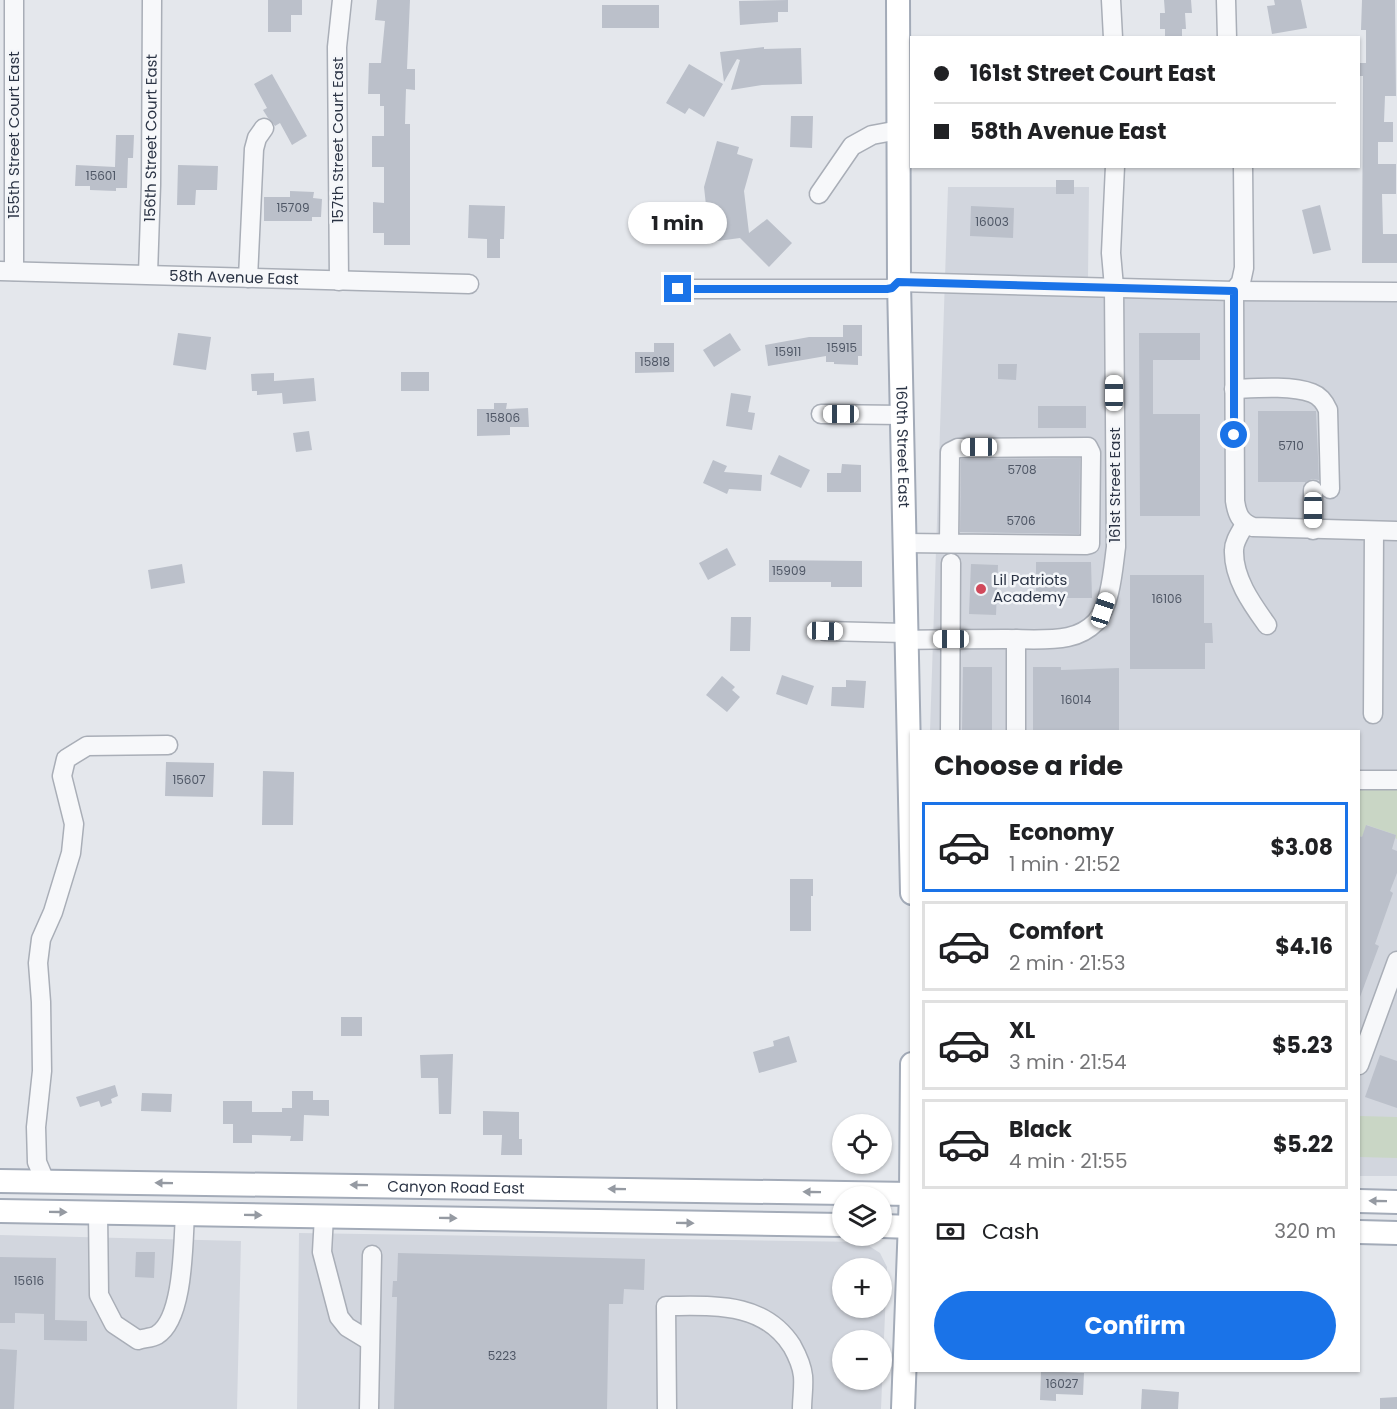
<!DOCTYPE html>
<html lang="en">
<head>
<meta charset="utf-8">
<style>
	body { margin:0; font-family:Poppins,sans-serif; background:#f2f2f2; color:#202124; height:100vh; display:flex; flex-direction:column; font-size:22px; white-space:nowrap }
	* { box-sizing:border-box; margin:0 }
	p { font-size:20px; color:#757577 }
	.icon { flex:none; width:33px; height:33px; fill:none; stroke:currentColor; stroke-width:2; stroke-linecap:round; stroke-linejoin:round }
	.map { position:relative; flex:1; overflow:hidden }
	.drawer { position:absolute; left:910px; top:730px; width:450px; height:642px; display:flex; flex-direction:column; background:#fff; border-radius:0px; box-shadow:0 2px 4px #0004 }
	.drawer>* { flex:none }
	.hud { position:absolute; left:910px; top:36px; width:450px; height:132px; border-radius:0px; box-shadow:0 2px 4px #0004; display:grid; align-content:center; height:132px; padding:0 24px; background:#fff }
	.controls { position:absolute; left:832px; top:1114px; display:grid; gap:12px }
	.controls a { display:grid; place-items:center; width:60px; height:60px; border-radius:50%; background:#fff; box-shadow:0 2px 4px #0004; font-size:30px }
	.end { position:absolute; width:27px; height:27px; margin:-14px; border:8px solid #1a73e8; background:#fff; box-shadow:0 0 0 3px #fff }
	.from { border-radius:50% }
	.bubble { position:absolute; height:42px; border-radius:21px; background:#fff; box-shadow:0 2px 4px #0004; font-size:20px; font-weight:700; line-height:42px; text-align:center }
	.car { position:absolute; width:18px; height:36px; margin:-18px -9px; border-radius:8px; box-shadow:0 0 4px 2px #0007; background:linear-gradient(#fff 24%,#345 0 40%,#fff 0 76%,#345 0 86%,#fff 0) }
	.hud b { display:flex; align-items:center; gap:21px; height:57px; font-size:22px }
	.hud b+b { border-top:2px solid #e0e0e0 }
	.hud i { width:15px; height:15px; background:#202124 }
	ul { padding:0; list-style:none }
	li { display:flex; align-items:center; gap:18px; height:90px; margin:0 12px 9px; padding:0 12px; border:3px solid #e0e0e0; border-radius:0px }
	li div { flex:1 }
	li b { display:block; font-size:22px }
	li em { font-style:normal; font-weight:700 }
	li.active { border-color:#1a73e8 }
	li>.icon { width:54px; height:54px; stroke-width:1.5 }
	h2 { padding:0 24px; font-size:27px; line-height:72px }
	.pay { display:flex; align-items:center; gap:15px; height:66px; padding:0 24px; font-size:22px }
	.pay p { margin-inline-start:auto }
	.button { display:flex; gap:12px; margin-top:auto; padding:12px 24px }
	.button a { flex:1; height:69px; border-radius:36px; background:#1a73e8; color:#fff; font-size:24px; font-weight:700; line-height:69px; text-align:center }
	.map>svg:first-child { display:block }
	.built { fill:#d2d6de; fill-rule:evenodd }
	.green { fill:#c9d6c5 }
	.building { fill:#bbc0ca }
	.lines { fill:none; stroke-linecap:round; stroke-linejoin:round }
	.minor-casing { stroke:#a9aeb7; stroke-width:21 }
	.major-casing { stroke:#a3abb8; stroke-width:26 }
	.minor { stroke:#f7f8fa; stroke-width:18 }
	.major { stroke:#fff; stroke-width:22 }
	.oneway { fill:#959aa2 }
	.route { stroke:#1a73e8; stroke-width:8 }
	.poi-dot { fill:#d1495b; stroke:#f4f6f9; stroke-width:2 }
	.labels { text-anchor:middle; stroke-width:5; stroke-linejoin:round; paint-order:stroke }
	.number-label { font-size:12px; fill:#4f5766 }
	.street-label { font-size:15px; fill:#2b3445; stroke:#f4f6f9 }
	.poi-label { font-size:15px; fill:#2b3445; stroke:#f4f6f9; text-anchor:start }
</style>
</head>
<body>
<div class="map">
<svg width="1397" height="1409" viewBox="0 0 1397 1409">
	<rect width="100%" height="100%" fill="#e4e7ec"/>
	<g class="built">
		<path d="M948,187H1089L1088,278L1397,287V1176H1359V732H930Z"/>
		<path d="M299,1233L863,1242L880,1253L887,1267L881,1409H297ZM843,1269H882V1308H843ZM843,1341H882V1380H843Z"/>
		<path d="M0,1235L241,1241L237,1409H0Z"/>
	</g>
	<g class="green">
		<path d="M1359,789H1397V839L1395,838L1396,835L1367,825L1362,837L1359,836Z"/>
		<path d="M1359,1116L1397,1117V1158L1359,1157Z"/>
	</g>
	<g class="building">
		<path d="M268,0H302V15H291V32H268Z"/>
		<path d="M377,0H410L407,69H415V90L406,89L405,124H410V245H384V233H373V202L384,203V167H372V136H384V106H380V94H368L369,63H381L382,52L385,21L375,20Z"/>
		<path d="M788,0V12H778V22L740,25L739,1Z"/>
		<path d="M1164,0H1191L1192,13H1185L1186,29H1182V38H1165V29H1160V13H1165Z"/>
		<path d="M1274,0H1301L1307,28L1272,34L1267,6L1275,5Z"/>
		<path d="M1362,0H1395L1396,96H1385L1384,122H1393V142H1378V164H1396V194H1382L1383,234H1397V263H1362L1363,76H1359V63H1366V30H1361Z"/>
		<rect x="602" y="5" width="57" height="23"/>
		<path d="M764,47V49L801,48L802,84L762,85L731,90L740,60L737,59L724,82L720,52Z"/>
		<path d="M689,64L723,84L704,117L689,108L685,114L666,103Z"/>
		<path d="M272,74L307,136L292,145L280,123L275,126L268,118L263,110L267,108L254,84Z"/>
		<path d="M791,116H813L812,148L790,147Z"/>
		<path d="M116,135H134L133,158H128L127,188H116V191L90,190V186H75L76,165L115,167Z"/>
		<path d="M717,141L739,147L737,154L753,159L744,191L749,233L767,219L792,243L769,267L740,238L710,242L704,187Z"/>
		<path d="M178,165L218,166L217,190H196L195,205H177Z"/>
		<rect x="1056" y="180" width="18" height="14"/>
		<path d="M290,191L314,192L313,198L322,199L321,217H312V221H264V197H290Z"/>
		<path d="M469,205L505,206L504,239H500V258H487V239L468,238Z"/>
		<path d="M1320,205L1331,250L1313,254L1302,210Z"/>
		<path d="M971,206L1014,208L1013,238L970,236Z"/>
		<path d="M843,325H862V356H858V365L834,364V362H826V356L768,366L765,345L809,337H843Z"/>
		<path d="M178,333L211,337L206,370L173,365Z"/>
		<path d="M730,333L741,350L714,367L703,350Z"/>
		<path d="M1139,333H1200V360H1153V414H1200V516H1140Z"/>
		<path d="M654,343H674V372L635,373V352H654Z"/>
		<path d="M998,364H1017L1016,380L998,379Z"/>
		<rect x="401" y="372" width="28" height="19"/>
		<path d="M274,373V381L314,378L316,401L283,404L282,393L257,395V391H252L251,374Z"/>
		<path d="M731,393L751,396L748,412L755,413L752,430L726,426Z"/>
		<path d="M494,403H507L506,409L528,408L529,427H510V435L477,436V409H494Z"/>
		<rect x="1038" y="406" width="48" height="22"/>
		<path d="M1258,411H1316L1319,480L1312,479L1306,482H1258Z"/>
		<path d="M309,431L312,450L296,452L293,433Z"/>
		<path d="M779,455L810,470L801,488L770,474Z"/>
		<path d="M1080,458L1079,534L960,532L961,459Z"/>
		<path d="M713,460L727,466L724,472L762,475L761,491L729,489L727,494L703,483Z"/>
		<path d="M842,464L861,465V492H827V473H841Z"/>
		<path d="M727,548L736,565L708,580L699,563Z"/>
		<path d="M769,560L862,561V587H831V582H769Z"/>
		<path d="M1036,562H1091L1092,598H1036Z"/>
		<path d="M182,564L185,583L151,589L148,570Z"/>
		<path d="M971,564L998,565L996,615L969,614Z"/>
		<path d="M1130,575H1204V623H1212L1213,643H1205V669H1130Z"/>
		<path d="M731,617H751L750,651H730Z"/>
		<path d="M963,667H992V732H962Z"/>
		<path d="M1033,667H1061V670L1119,668V730H1033Z"/>
		<path d="M782,675L814,686L807,705L776,694Z"/>
		<path d="M722,676L735,687L732,690L740,697L727,712L706,695Z"/>
		<path d="M846,680L866,681L864,708L831,706L832,687H846Z"/>
		<path d="M166,762L214,763L213,797L165,796Z"/>
		<path d="M263,771L294,772L293,825H262Z"/>
		<path d="M1366,825L1396,835L1392,849L1397,851V873L1390,891L1393,893L1375,944L1379,946L1360,997L1359,836L1362,837Z"/>
		<path d="M790,879H813V896H811V931H790Z"/>
		<rect x="341" y="1017" width="21" height="19"/>
		<path d="M789,1036L797,1062L759,1073L753,1052L774,1046L773,1041Z"/>
		<path d="M453,1054L451,1114H439L438,1078H421L420,1055Z"/>
		<path d="M1380,1055L1397,1061V1108L1365,1097Z"/>
		<path d="M115,1085L118,1096L111,1099L112,1103L101,1107L99,1101L80,1107L76,1097Z"/>
		<path d="M292,1091H313V1100H329V1116L304,1115L303,1141H290L291,1136L252,1135V1143H233V1124H223V1101H252V1112H282V1108H292Z"/>
		<path d="M142,1093L172,1094L171,1112L141,1111Z"/>
		<path d="M483,1111L519,1112V1139H522V1155H501L502,1135H483Z"/>
		<path d="M136,1252H155L154,1278L135,1277Z"/>
		<path d="M398,1253L645,1259L644,1290L624,1289L623,1304H609L607,1409H394L397,1297H392L393,1281H397Z"/>
		<path d="M0,1257L56,1258L55,1320L87,1321V1341L44,1340V1314L15,1313V1323H0Z"/>
		<path d="M0,1349L17,1350L14,1409H0Z"/>
		<path d="M1041,1371L1084,1373L1083,1395L1056,1394V1401L1040,1400Z"/>
		<path d="M1142,1389L1179,1392L1178,1409H1141Z"/>
		<path d="M1397,1397V1409H1380V1398Z"/>
	</g>
	<g class="lines">
		<defs>
			<g id="minor">
				<path d="M14,0V271"/>
				<path d="M1111,0L1113,38"/>
				<path d="M1226,0L1227,38"/>
				<path d="M1243,166L1244,268L1241,282L1234,291L1235,501C1237,514 1240,522 1253,527L1397,531"/>
				<path d="M819,194L852,146L872,135L899,130"/>
				<path id="s1" d="M0,271L469,284"/>
				<path id="s2" d="M148,274L151,185L152,0"/>
				<path d="M248,278L254,149L257,138L264,128"/>
				<path d="M339,281L337,47L342,0"/>
				<path d="M678,289H887L892,288L899,282L1234,291L1397,292"/>
				<path d="M1234,389C1255,388 1292,385 1312,393C1320,396 1325,403 1328,410L1330,489"/>
				<path d="M821,414L902,415"/>
				<path d="M1313,490V530"/>
				<path d="M1245,524C1241,532 1234,541 1234,550C1233,578 1252,604 1267,625"/>
				<path d="M904,543L1086,545L1090,544L1091,453L1088,447L958,448L950,452L949,543"/>
				<path d="M825,631L905,633"/>
				<path d="M905,640C939,639 973,639 1007,639C1027,639 1048,641 1068,637C1078,635 1088,630 1096,622C1111,604 1113,569 1116,547L1114,287L1111,253L1115,166"/>
				<path d="M1373,714L1374,531"/>
				<path d="M950,732L951,563"/>
				<path d="M1016,732V639"/>
				<path d="M1359,780H1397"/>
				<path d="M1359,1065L1397,961"/>
				<path d="M45,1181L37,1162L36,1127L42,1071L41,1002L38,963L41,939L53,912L71,853L74,824L62,776L66,759L87,746L168,745"/>
				<path d="M98,1212L99,1295L114,1324L138,1340C144,1338 152,1338 157,1335C184,1319 183,1243 185,1214"/>
				<path d="M324,1216L322,1252L339,1317L347,1327L370,1341"/>
				<path d="M369,1409L372,1255"/>
				<path d="M667,1409L666,1306C713,1306 763,1301 792,1346C797,1355 802,1366 803,1376C804,1387 802,1398 802,1409"/>
			</g>
			<g id="major">
				<path id="s3" d="M898,0L899,282L912,893"/>
				<path id="s4" d="M0,1181L912,1194"/>
				<path d="M1359,1201L1397,1202"/>
				<path d="M0,1211L843,1225"/>
				<path d="M882,1226L912,1227"/>
				<path d="M1359,1232L1397,1233"/>
				<path d="M903,1409L911,1194L912,1064"/>
			</g>
		</defs>
		<use href="#minor" class="minor-casing"/>
		<use href="#major" class="major-casing"/>
		<use href="#minor" class="minor"/>
		<use href="#major" class="major"/>
	</g>
	<defs><path id="oneway-solid" d="M-6-.8H1V-3.2L6.5 0L1 3.2V.8H-6Z" transform="scale(1.5)"/></defs>
	<g class="oneway">
		<use href="#oneway-solid" transform="translate(164 1183) rotate(-179)"/>
		<use href="#oneway-solid" transform="translate(359 1185) rotate(-179)"/>
		<use href="#oneway-solid" transform="translate(617 1189) rotate(-179)"/>
		<use href="#oneway-solid" transform="translate(812 1192) rotate(-179)"/>
		<use href="#oneway-solid" transform="translate(1378 1201) rotate(-179)"/>
		<use href="#oneway-solid" transform="translate(58 1212) rotate(1)"/>
		<use href="#oneway-solid" transform="translate(253 1215) rotate(1)"/>
		<use href="#oneway-solid" transform="translate(448 1218) rotate(1)"/>
		<use href="#oneway-solid" transform="translate(685 1223) rotate(1)"/>
	</g>
	<g class="lines">
		<path class="route" d="M678,289H887L892,288L898,282L1234,291V435"/>
	</g>
	<circle class="poi-dot" cx="981" cy="589" r="6"/>
	<g class="labels">
		<g class="number-label">
			<text x="101" y="180">15601</text>
			<text x="293" y="212">15709</text>
			<text x="992" y="226">16003</text>
			<text x="842" y="352">15915</text>
			<text x="788" y="356">15911</text>
			<text x="655" y="366">15818</text>
			<text x="503" y="422">15806</text>
			<text x="1291" y="450">5710</text>
			<text x="1022" y="474">5708</text>
			<text x="1021" y="525">5706</text>
			<text x="789" y="575">15909</text>
			<text x="1167" y="603">16106</text>
			<text x="1076" y="704">16014</text>
			<text x="189" y="784">15607</text>
			<text x="29" y="1285">15616</text>
			<text x="502" y="1360">5223</text>
			<text x="1062" y="1388">16027</text>
		</g>
		<g class="street-label">
			<text transform="translate(14 135) rotate(-90)" y="5">155th Street Court East</text>
			<text dy="5" stroke="none"><textPath href="#s2" startOffset="136">156th Street Court East</textPath></text>
			<text transform="translate(338 140) rotate(-90)" y="5">157th Street Court East</text>
			<text dy="5" stroke="none"><textPath href="#s1" startOffset="234">58th Avenue East</textPath></text>
			<text dy="5" stroke="none"><textPath href="#s3" startOffset="447">160th Street East</textPath></text>
			<text transform="translate(1115 485) rotate(-90)" y="5">161st Street East</text>
			<text dy="5" stroke="none"><textPath href="#s4" startOffset="456">Canyon Road East</textPath></text>
		</g>
		<g class="poi-label">
			<text x="993" y="585">Lil Patriots<tspan x="993" dy="17">Academy</tspan></text>
		</g>
	</g>
</svg>
<div class="controls">
<a><svg class="icon" aria-label="locate" viewBox="0 0 24 24"><circle cx="12" cy="12" r="6"/><path d="M12 2v4M12 18v4M2 12h4M18 12h4"/></svg></a>
<a><svg class="icon" aria-label="layers" viewBox="0 0 24 24"><path d="M12 4l9 5-9 5-9-5zM3 14l9 5 9-5"/></svg></a>
<a>+</a>
<a>−</a>
</div>
<i class="end from" style="left:1234px;top:435px"></i>
<i class="end" style="left:678px;top:289px"></i>
<div class="bubble" style="left:628px;top:202px;width:99px">1 min</div>
<i class="car" style="left:1114px;top:393px;rotate:0deg"></i>
<i class="car" style="left:841px;top:414px;rotate:270deg"></i>
<i class="car" style="left:979px;top:447px;rotate:270deg"></i>
<i class="car" style="left:1313px;top:510px;rotate:180deg"></i>
<i class="car" style="left:1103px;top:610px;rotate:18deg"></i>
<i class="car" style="left:825px;top:631px;rotate:91deg"></i>
<i class="car" style="left:951px;top:639px;rotate:270deg"></i>
<div class="hud">
<b><i class="from"></i>161st Street Court East</b>
<b><i></i>58th Avenue East</b>
</div>
<section class="drawer">
<h2>Choose a ride</h2>
<ul>
<li class="active"><svg class="icon" aria-label="car" viewBox="0 0 24 24"><path d="M5 17H2v-5l4-1 3-4h7l3 4 3 1v5h-3M9 17h6M6 11h13"/><circle cx="7" cy="17" r="2"/><circle cx="17" cy="17" r="2"/></svg><div><b>Economy</b><p>1 min · 21:52</p></div><em>$3.08</em></li>
<li><svg class="icon" aria-label="car" viewBox="0 0 24 24"><path d="M5 17H2v-5l4-1 3-4h7l3 4 3 1v5h-3M9 17h6M6 11h13"/><circle cx="7" cy="17" r="2"/><circle cx="17" cy="17" r="2"/></svg><div><b>Comfort</b><p>2 min · 21:53</p></div><em>$4.16</em></li>
<li><svg class="icon" aria-label="car" viewBox="0 0 24 24"><path d="M5 17H2v-5l4-1 3-4h7l3 4 3 1v5h-3M9 17h6M6 11h13"/><circle cx="7" cy="17" r="2"/><circle cx="17" cy="17" r="2"/></svg><div><b>XL</b><p>3 min · 21:54</p></div><em>$5.23</em></li>
<li><svg class="icon" aria-label="car" viewBox="0 0 24 24"><path d="M5 17H2v-5l4-1 3-4h7l3 4 3 1v5h-3M9 17h6M6 11h13"/><circle cx="7" cy="17" r="2"/><circle cx="17" cy="17" r="2"/></svg><div><b>Black</b><p>4 min · 21:55</p></div><em>$5.22</em></li>
</ul>
<div class="pay"><svg class="icon" aria-label="cash" viewBox="0 0 24 24"><path d="M3 7h18v10H3z"/><circle cx="12" cy="12" r="2"/></svg>Cash<p>320 m</p></div>
<div class="button"><a>Confirm</a></div>
</section>
</div>
</body>
</html>
